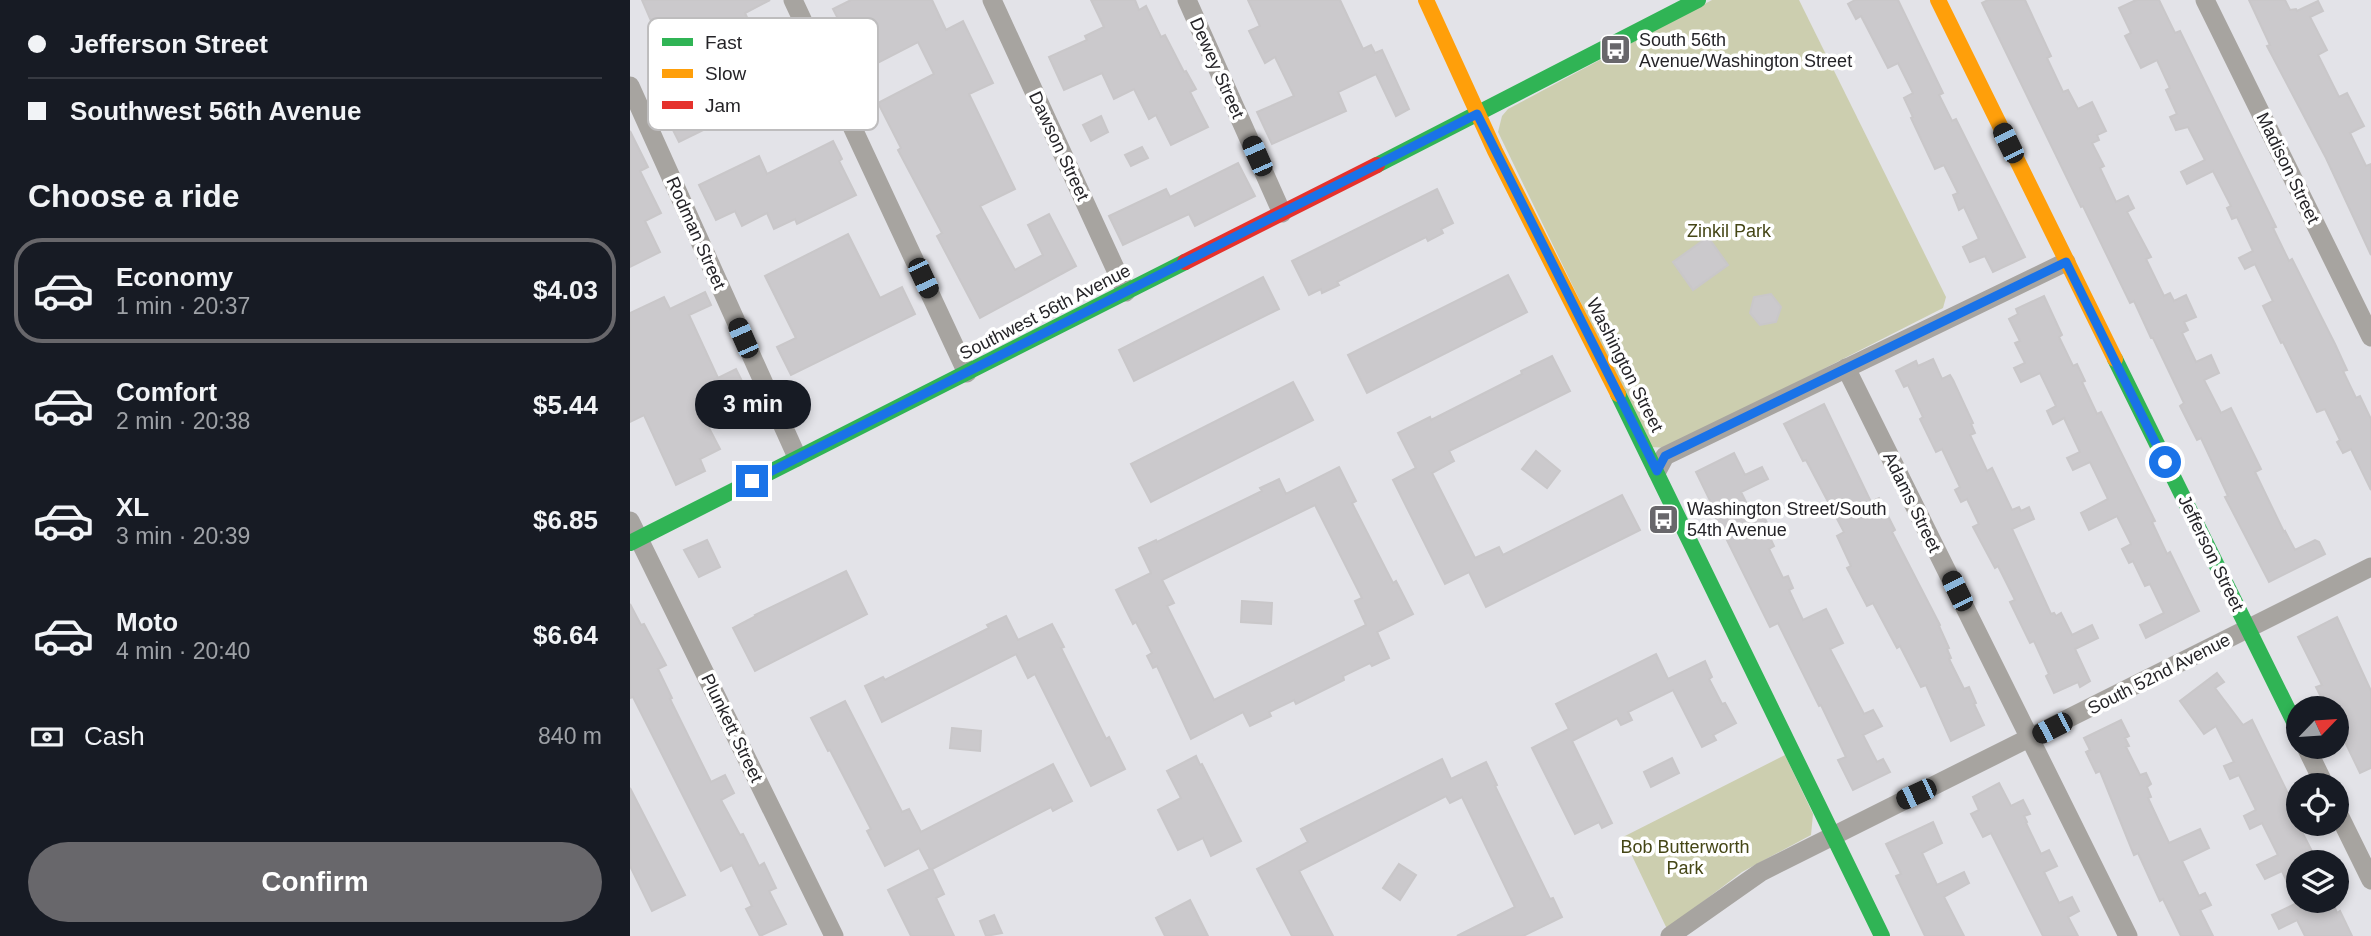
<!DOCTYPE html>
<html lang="en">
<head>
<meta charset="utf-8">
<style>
	body { margin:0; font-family:Helvetica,sans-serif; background:#20242c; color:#f1f3f6; height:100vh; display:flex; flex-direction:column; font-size:26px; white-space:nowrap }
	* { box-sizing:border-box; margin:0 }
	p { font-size:23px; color:#9ea1a6 }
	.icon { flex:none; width:38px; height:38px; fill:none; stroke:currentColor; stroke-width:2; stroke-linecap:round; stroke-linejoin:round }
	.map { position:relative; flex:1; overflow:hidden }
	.sheet { display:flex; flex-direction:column; background:#171b24; width:630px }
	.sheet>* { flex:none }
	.hud { display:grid; align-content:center; height:154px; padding:0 28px; background:#171b24 }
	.needle { width:46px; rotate:65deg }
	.tools { position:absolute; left:1656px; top:696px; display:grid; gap:14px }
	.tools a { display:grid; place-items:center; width:63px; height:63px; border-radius:50%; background:#171b24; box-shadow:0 4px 10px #0003; font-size:35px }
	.end { position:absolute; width:32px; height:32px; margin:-16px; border:9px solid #1a73e8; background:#fff; box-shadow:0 0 0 4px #fff }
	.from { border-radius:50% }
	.bubble { position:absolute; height:49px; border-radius:24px; background:#171b24; box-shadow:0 4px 10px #0003; font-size:23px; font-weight:800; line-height:49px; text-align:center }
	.car { position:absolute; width:21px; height:42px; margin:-21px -10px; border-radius:9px; box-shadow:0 0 5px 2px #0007; background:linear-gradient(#222 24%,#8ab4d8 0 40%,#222 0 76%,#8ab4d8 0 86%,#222 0) }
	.hud b { display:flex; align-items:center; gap:24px; height:66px; font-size:26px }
	.hud b+b { border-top:2px solid #363941 }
	.hud i { width:18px; height:18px; background:#f1f3f6 }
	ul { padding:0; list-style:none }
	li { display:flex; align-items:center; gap:21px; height:105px; margin:0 14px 10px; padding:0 14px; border:4px solid transparent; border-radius:28px }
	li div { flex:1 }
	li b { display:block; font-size:26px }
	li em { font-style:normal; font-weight:800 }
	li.selected { border-color:#68676b }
	li>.icon { width:63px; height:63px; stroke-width:1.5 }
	h2 { padding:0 28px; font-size:32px; line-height:84px }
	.pay { display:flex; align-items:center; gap:18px; height:77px; padding:0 28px; font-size:26px }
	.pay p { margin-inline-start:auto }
	.button { display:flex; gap:14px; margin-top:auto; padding:14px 28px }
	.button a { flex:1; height:80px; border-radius:42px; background:#68676b; color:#fff; font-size:28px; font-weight:800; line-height:80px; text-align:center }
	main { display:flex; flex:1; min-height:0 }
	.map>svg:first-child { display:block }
	.green { fill:#ccceaf }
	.building { fill:#cbc9cc; stroke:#c9c7c9; stroke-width:2; fill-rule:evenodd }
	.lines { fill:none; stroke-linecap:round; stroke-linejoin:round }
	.street { stroke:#a7a4a0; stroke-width:19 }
	.fast { stroke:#30b455; stroke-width:16 }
	.slow { stroke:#ff9f0a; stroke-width:16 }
	.jam { stroke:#e5322d; stroke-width:16 }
	.route { stroke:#1a73e8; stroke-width:9 }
	.labels { text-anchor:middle; stroke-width:7; stroke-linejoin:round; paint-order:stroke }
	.poi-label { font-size:18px; fill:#252428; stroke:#fff; text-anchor:start }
	.street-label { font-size:18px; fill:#252428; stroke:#fff }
	.park-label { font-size:18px; fill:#454616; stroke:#fff }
	.key { fill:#fff; stroke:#bebdbe; stroke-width:2 }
	.key-label { font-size:19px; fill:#252428 }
</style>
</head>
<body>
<main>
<section class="sheet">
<div class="hud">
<b><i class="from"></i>Jefferson Street</b>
<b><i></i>Southwest 56th Avenue</b>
</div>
<h2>Choose a ride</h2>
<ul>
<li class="selected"><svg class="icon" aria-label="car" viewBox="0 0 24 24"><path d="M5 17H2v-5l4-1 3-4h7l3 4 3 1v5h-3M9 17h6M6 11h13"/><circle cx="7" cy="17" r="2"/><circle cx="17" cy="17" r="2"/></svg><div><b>Economy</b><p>1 min · 20:37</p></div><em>$4.03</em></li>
<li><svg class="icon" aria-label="car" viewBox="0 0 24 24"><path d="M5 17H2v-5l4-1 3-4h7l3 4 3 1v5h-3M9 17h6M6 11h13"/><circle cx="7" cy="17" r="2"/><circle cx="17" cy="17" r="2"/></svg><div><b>Comfort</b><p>2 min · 20:38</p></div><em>$5.44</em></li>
<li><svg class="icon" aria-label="car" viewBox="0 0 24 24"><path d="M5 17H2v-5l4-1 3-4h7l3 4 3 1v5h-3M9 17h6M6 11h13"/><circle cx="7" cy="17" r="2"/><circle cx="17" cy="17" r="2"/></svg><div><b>XL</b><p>3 min · 20:39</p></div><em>$6.85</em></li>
<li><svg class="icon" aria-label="car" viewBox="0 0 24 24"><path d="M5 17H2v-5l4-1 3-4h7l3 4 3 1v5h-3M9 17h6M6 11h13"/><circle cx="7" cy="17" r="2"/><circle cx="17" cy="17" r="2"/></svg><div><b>Moto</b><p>4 min · 20:40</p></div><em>$6.64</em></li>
</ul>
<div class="pay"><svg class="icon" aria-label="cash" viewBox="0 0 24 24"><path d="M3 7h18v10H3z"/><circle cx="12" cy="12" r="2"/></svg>Cash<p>840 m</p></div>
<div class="button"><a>Confirm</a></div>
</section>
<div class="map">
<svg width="1741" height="936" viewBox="0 0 1741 936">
	<rect width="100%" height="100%" fill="#e3e3e8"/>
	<g class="green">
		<path d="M1082,0H1169L1316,297L1313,308L1038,448L1021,447L868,132L872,116L878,109Z"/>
		<path d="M1155,755L1183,814L1181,835L1112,872L1037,929L993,837Z"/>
	</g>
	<g class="building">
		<path d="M12,0H140L115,13L145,78L167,67L176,85L116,115L114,110L49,142L42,128L63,118Z"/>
		<path d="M221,0H302L316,30L333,21L363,83L339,94L385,189L350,206L385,270L413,255L398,225L419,214L446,266L350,318L307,236L312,233L268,150L271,148L248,103L304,74L288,42L234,70L203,9Z"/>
		<path d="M461,0H505L509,10L516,6L531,37L535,35L554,72L556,71L566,89L560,92L578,127L541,145L526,115L519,119L504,89L484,99L472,73L434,90L419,57L457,40L455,36L474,27Z"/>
		<path d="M618,0H710L733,49L741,45L745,53L752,50L779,109L766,116L746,74L708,92L716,111L642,144L627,112L664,96L645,57L635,63L619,31L630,26Z"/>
		<path d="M1225,0H1268L1313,93L1309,95L1322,121L1326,119L1395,257L1363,272L1355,256L1340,262L1333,247L1349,239L1334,207L1329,210L1323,195L1328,193L1314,165L1305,169L1281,118L1283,117L1274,98L1283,93L1268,63L1258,68L1231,16L1226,19L1218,4Z"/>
		<path d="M1358,0H1395L1421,56L1417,58L1433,92L1438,90L1448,109L1462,102L1476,131L1467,135L1469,140L1462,143L1474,166L1470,168L1486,202L1498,196L1504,208L1497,212L1521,257L1516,259L1534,296L1540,293L1544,301L1556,295L1566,317L1554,322L1558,330L1552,333L1566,362L1581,355L1589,373L1574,380L1591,413L1601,408L1631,469L1625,472L1654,532L1655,531L1665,550L1685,540L1689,542L1695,554L1639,582L1595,497L1598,496L1571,438L1567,440L1550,406L1554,403L1523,338H1521L1504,301L1500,303L1453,206L1451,207L1352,3Z"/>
		<path d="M1506,0H1529L1545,33L1550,31L1646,227L1643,228L1659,261L1662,259L1705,344L1717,370L1713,371L1726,398L1730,396L1741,419V490L1721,449L1713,453L1707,442L1710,440L1695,409L1687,412L1653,342L1651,343L1633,306L1643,301L1625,264L1615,269L1609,258L1623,251L1607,217L1602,219L1597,208L1601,206L1583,171L1557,184L1551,172L1575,160L1558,127L1546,130L1540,117L1547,114L1536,90L1540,88L1527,60L1511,68L1495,36L1501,33L1489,8Z"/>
		<path d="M1619,0H1655L1660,10L1666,9L1667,11L1688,1L1693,11L1680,17L1697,50L1688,55L1709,97L1717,93L1734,126L1720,133L1736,166L1741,164V255L1696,158L1637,46L1640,45Z"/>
		<path d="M471,116L478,132L461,141L453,125Z"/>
		<path d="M0,131L18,167L10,171L31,213L15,221L30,252L0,267Z"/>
		<path d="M203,141L212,159L209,161L226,195L167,224L165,219L144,229L137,213L112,226L105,211L86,220L69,185L129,156L137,174Z"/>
		<path d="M512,147L518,158L501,166L495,155Z"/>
		<path d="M608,163L625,196L565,226L559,214L493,245L479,216L536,189L540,197Z"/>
		<path d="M807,189L823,223L811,229L813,233L798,241L796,237L707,282L709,285L692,293L691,289L679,295L662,261Z"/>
		<path d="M218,234L250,298L272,287L285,314L161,375L147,347L166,338L135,276Z"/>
		<path d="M1078,237L1098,265L1063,290L1043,262Z"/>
		<path d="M878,275L897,312L737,393L718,355Z"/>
		<path d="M633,277L649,309L504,381L489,350Z"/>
		<path d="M75,292L81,305L59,315L88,378L106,369L123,403L78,426L90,449L70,459L75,471L46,485L14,415L0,422V313L34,297L40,309Z"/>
		<path d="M1141,294L1151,307L1146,322L1130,325L1120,313L1124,297Z"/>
		<path d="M1414,296L1432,335L1429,337L1443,366L1447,364L1455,381L1452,382L1467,414L1471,412L1525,521L1522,522L1537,554L1540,552L1569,611L1516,638L1510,625L1534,613L1520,584L1515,586L1503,561L1499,563L1492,549L1501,544L1487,516L1459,530L1451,513L1478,499L1460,462L1443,470L1437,458L1450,452L1434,418L1423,424L1417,411L1426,406L1410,373L1391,382L1384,368L1395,363L1385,343L1390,341L1379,319L1388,314L1386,309Z"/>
		<path d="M922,356L940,391L819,451L824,461L802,473L845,558L869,547L873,555L992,495L1010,530L856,607L839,572L815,584L763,480L786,468L768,433L800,417L801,420L892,374L891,371Z"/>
		<path d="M1303,359L1312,379L1320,375L1323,380L1343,423L1341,424L1345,433L1340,435L1357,471L1362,468L1382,510L1389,507L1391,511L1399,507L1404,519L1382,529L1421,614L1424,613L1426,616L1431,613L1442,635L1462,625L1468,638L1445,649L1460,681L1450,687L1448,682L1424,693L1416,676L1419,674L1404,641L1400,643L1380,602L1385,600L1368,566L1365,568L1343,527L1349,524L1337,499L1331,502L1325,490L1330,487L1312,449L1306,452L1290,419L1293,417L1278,385L1274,387L1266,371L1286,361L1288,366Z"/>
		<path d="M663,382L683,420L521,502L501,464Z"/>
		<path d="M1194,404L1241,502L1249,498L1265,530L1262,532L1310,625L1309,626L1319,648L1317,649L1321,658L1319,659L1334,689L1339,687L1346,703L1344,704L1354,725L1321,741L1296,685L1291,687L1270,646L1267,648L1243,603L1237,606L1217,568L1221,566L1207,536L1214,532L1176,460L1173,461L1154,424Z"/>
		<path d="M906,451L930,471L917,488L892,469Z"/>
		<path d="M1104,453L1115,475L1132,467L1138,479L1111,492L1123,516L1132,512L1139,527L1136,529L1144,546L1139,549L1153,578L1158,576L1163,588L1159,590L1173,620L1196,609L1213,643L1200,649L1234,714L1243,710L1252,726L1233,735L1247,762L1253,759L1260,772L1223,790L1208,760L1216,757L1191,705L1189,706L1148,623L1140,627L1083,512L1085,511L1066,472Z"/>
		<path d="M709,467L726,501L722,503L763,583L766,581L783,614L747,632L759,658L742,666L740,663L713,676L714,680L666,704L664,700L639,712L641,716L620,726L613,712L561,739L527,666L523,668L517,656L522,653L506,622L503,624L486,590L521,573L509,548L526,540L527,542L632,491L630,488L649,479L656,494ZM685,505L732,598L725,601L736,625L584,700L537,606L544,603L532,580Z"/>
		<path d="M77,540L90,567L69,577L54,550Z"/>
		<path d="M216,571L237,614L125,671L103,628L126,616L125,615Z"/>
		<path d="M612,601L642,603L641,624L611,622Z"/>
		<path d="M0,604L11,625L14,624L36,665L28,669L42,698L40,699L81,782L95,775L104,793L91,800L110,835L113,834L129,866L134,863L146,888L139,891L156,924L130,936L116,909L122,906L102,865L91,871L3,697L0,698Z"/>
		<path d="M376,616L388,640L422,624L434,647L431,648L476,739L479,737L495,769L461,786L405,674L398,678L386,654L252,722L235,686L253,677L255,680L359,628L357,625Z"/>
		<path d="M1707,617L1741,691V768L1730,773L1706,723V709H1697L1686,687L1692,685L1668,637Z"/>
		<path d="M1026,654L1038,679L1075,661L1082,677L1079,679L1092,704L1095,703L1106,723L1083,735L1086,740L1072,747L1043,690L998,712L1002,720L991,725L987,718L942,741L982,823L972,828L969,822L945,834L902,748L939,729L926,704Z"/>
		<path d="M1587,673L1594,682L1585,688L1613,725L1622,720L1668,814V824L1688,863H1668V903L1702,901L1707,913L1710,911L1722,936H1675L1667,920L1649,929L1642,915L1667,903L1652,871L1635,879L1627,865L1648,855L1632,823L1620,829L1614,816L1626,810L1609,775L1600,779L1594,766L1604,762L1586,726L1574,734L1550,701Z"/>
		<path d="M215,701L272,812L279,809L291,832L423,764L442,801L423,811L421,807L302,869L314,894L306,898L324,936H281L258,890L300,869L289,848L255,866L237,831L241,829L200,750L198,751L181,718Z"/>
		<path d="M1491,720L1499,736L1495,738L1499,746L1496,747L1510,775L1516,773L1521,784L1517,787L1521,797L1518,798L1539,843L1570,829L1579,848L1552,861L1569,896L1575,893L1581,905L1570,910L1583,936H1551L1533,899L1530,901L1508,853L1504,855L1470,771L1466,773L1456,752L1460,750L1454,738Z"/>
		<path d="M322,728L351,731L350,751L320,748Z"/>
		<path d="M566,756L570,765L572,764L611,841L581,856L573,838L548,850L528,810L551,798L537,771Z"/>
		<path d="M1042,758L1049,773L1021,787L1014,772Z"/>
		<path d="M812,759L821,779L856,762L867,785L865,786L920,899L923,898L932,917L893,936H827L885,907L832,797L820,803L816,796L669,871L703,936H662L627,869L678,842L671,829Z"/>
		<path d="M1369,783L1381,806L1393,800L1400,814L1394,816L1397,822L1396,823L1411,854L1419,850L1427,866L1414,872L1429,903L1442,897L1449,911L1438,917L1448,936H1413L1361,833L1353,837L1341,814L1349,810L1343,797Z"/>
		<path d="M0,788L55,895L22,911L0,866Z"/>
		<path d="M1303,822L1312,843L1292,853L1307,885L1334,872L1339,883L1314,897L1334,936H1295L1266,876L1271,874L1256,844Z"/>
		<path d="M769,864L786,875L770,900L753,888Z"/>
		<path d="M560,900L578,936H535L526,918Z"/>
		<path d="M364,915L372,933L356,936L350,921Z"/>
	</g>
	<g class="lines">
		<g class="street">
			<path d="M163,0L337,373"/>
			<path d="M362,0L496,292"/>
			<path d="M557,0L652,213"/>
			<path d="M1575,0L1741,337"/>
			<path d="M0,86L167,457"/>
			<path d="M1216,368L1498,936"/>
			<path d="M1027,471L1035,456L1436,262"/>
			<path d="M0,521L204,936"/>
			<path d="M1676,747L1695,786"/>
			<path d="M1706,809L1741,880"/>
			<path d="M1040,936L1131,872L1741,567"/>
		</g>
		<g class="fast">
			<path d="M747,165L1068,0"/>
			<path d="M1485,359L1668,730"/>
			<path d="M988,394L1252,936"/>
			<path d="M0,543L555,262"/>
		</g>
		<g class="slow">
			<path d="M796,0L865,151L988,394"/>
			<path d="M1308,0L1485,359"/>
		</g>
		<path class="jam" d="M555,262L747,165"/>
	</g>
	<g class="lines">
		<path class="route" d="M122,481L847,114L1027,471L1035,456L1436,262L1535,462"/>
	</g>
	<defs>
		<symbol id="bus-square" viewBox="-11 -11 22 22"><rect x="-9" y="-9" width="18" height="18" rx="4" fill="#68676b" stroke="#fff"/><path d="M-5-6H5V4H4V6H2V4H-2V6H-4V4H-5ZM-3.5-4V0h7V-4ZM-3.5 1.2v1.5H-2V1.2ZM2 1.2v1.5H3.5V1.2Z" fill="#fff"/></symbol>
	</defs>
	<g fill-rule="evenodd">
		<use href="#bus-square" x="968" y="32" width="35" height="35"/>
		<use href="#bus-square" x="1016" y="502" width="35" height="35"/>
	</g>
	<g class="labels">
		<g class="poi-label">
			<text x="1009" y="46">South 56th<tspan x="1009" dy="21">Avenue/Washington Street</tspan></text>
			<text x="1057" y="515">Washington Street/South<tspan x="1057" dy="21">54th Avenue</tspan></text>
		</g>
		<g class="street-label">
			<text transform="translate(587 68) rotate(66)" y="6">Dewey Street</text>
			<text transform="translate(429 146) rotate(65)" y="6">Dawson Street</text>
			<text transform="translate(1658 168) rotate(64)" y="6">Madison Street</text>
			<text transform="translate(66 233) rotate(66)" y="6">Rodman Street</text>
			<text transform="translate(415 312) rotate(-27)" y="6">Southwest 56th Avenue</text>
			<text transform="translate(995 365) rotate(63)" y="6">Washington Street</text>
			<text transform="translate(1282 502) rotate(64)" y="6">Adams Street</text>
			<text transform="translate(1581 553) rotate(64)" y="6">Jefferson Street</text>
			<text transform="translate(1529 674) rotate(-27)" y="6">South 52nd Avenue</text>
			<text transform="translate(102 728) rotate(64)" y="6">Plunkett Street</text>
		</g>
		<g class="park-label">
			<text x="1099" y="237">Zinkil Park</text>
			<text x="1055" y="853">Bob Butterworth<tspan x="1055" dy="21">Park</tspan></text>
		</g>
	</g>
	<rect x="18" y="18" width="230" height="112" rx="10" class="key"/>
	<rect x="32" y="38" width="31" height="8" fill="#30b455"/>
	<rect x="32" y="69" width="31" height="9" fill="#ff9f0a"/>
	<rect x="32" y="101" width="31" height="8" fill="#e5322d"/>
	<g class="key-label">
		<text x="75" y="49">Fast</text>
		<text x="75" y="80">Slow</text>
		<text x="75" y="112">Jam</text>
	</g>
</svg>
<div class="tools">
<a><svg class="needle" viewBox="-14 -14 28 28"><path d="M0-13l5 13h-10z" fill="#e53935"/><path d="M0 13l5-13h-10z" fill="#9ea1a6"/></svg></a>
<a><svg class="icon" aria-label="locate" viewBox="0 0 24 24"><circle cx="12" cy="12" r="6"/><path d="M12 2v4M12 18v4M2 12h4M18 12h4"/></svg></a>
<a><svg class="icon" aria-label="layers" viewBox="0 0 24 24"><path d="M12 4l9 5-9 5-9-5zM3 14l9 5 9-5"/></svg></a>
</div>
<i class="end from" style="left:1535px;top:462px"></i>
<i class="end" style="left:122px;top:481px"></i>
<div class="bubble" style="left:65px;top:380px;width:116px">3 min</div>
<i class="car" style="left:1378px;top:143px;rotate:334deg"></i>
<i class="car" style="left:627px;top:156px;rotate:336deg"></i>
<i class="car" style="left:293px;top:278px;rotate:155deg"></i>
<i class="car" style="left:113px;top:338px;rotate:336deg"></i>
<i class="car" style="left:1327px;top:591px;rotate:334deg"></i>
<i class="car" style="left:1422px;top:728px;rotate:243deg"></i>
<i class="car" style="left:1286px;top:794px;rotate:245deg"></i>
</div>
</main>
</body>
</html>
